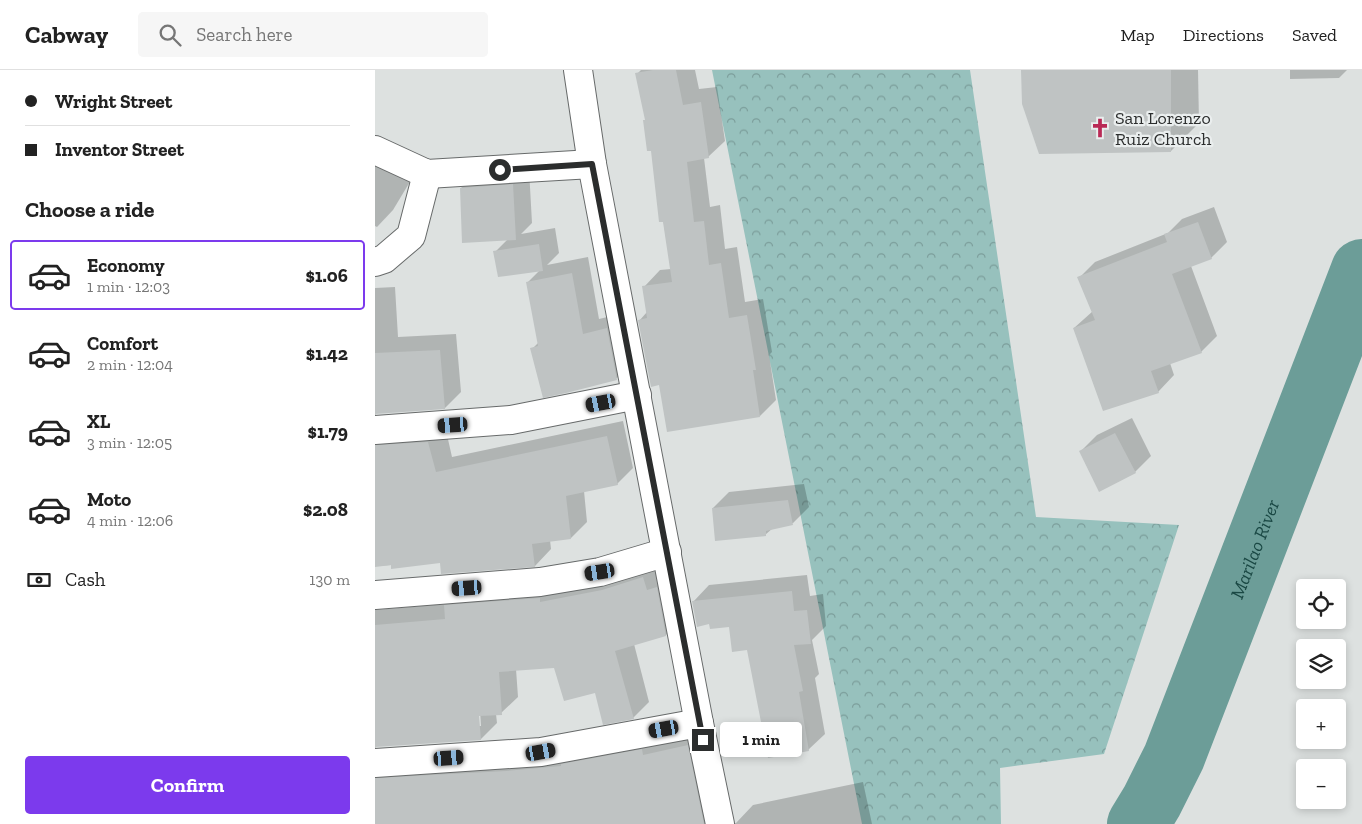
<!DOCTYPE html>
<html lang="en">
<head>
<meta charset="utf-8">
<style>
	body { margin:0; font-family:"Zilla Slab",serif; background:#f6f6f6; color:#222; height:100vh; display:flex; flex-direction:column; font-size:19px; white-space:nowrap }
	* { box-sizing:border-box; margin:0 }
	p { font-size:16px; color:#767676 }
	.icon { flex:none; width:28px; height:28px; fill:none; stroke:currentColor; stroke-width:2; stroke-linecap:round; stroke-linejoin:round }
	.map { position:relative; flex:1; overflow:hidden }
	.details { display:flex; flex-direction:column; background:#fff; width:375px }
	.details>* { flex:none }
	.hud { display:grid; align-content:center; height:110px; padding:0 25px; background:#fff }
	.buttons { position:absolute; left:921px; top:509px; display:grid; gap:10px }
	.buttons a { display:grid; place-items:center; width:50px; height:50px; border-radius:5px; background:#fff; box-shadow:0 2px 8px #0003; font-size:25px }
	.end { position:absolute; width:22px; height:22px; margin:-11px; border:6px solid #2b2d2d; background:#fff; box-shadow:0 0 0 2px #fff }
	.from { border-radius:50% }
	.bubble { position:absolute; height:35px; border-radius:5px; background:#fff; box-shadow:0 2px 8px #0003; font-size:16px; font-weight:800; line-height:35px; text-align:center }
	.car { position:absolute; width:15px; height:30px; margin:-15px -8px; border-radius:6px; box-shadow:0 0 4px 1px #0007; background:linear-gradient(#222 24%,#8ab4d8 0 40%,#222 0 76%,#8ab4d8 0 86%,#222 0) }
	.hud b { display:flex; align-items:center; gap:18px; height:48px; font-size:19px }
	.hud b+b { border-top:1px solid #e0e0e0 }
	.hud i { width:12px; height:12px; background:#222 }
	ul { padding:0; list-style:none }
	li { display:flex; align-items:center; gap:15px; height:70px; margin:0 10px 8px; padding:0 15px; border:2px solid transparent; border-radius:5px }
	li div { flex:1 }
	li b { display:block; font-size:19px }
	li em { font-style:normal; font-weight:800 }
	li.on { border-color:#7c3aed }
	li>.icon { width:45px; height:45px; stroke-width:1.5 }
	h2 { padding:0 25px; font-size:22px; line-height:60px }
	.pay { display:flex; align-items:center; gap:12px; height:55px; padding:0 25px; font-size:19px }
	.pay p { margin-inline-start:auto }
	.primary-button { display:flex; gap:10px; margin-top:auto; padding:10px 25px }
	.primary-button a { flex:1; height:58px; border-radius:5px; background:#7c3aed; color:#fff; font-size:20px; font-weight:800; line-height:58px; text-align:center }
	header { display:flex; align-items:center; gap:30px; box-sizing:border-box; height:70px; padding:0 25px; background:#fff; border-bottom:1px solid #e0e0e0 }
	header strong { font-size:24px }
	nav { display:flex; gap:28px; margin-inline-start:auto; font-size:18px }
	.search { width:350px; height:45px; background:#f6f6f6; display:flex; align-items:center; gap:12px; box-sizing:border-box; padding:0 18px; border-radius:5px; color:#767676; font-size:19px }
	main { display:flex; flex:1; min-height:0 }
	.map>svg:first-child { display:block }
	.forest { fill:url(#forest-crowns) }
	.shadow { fill:#0003; fill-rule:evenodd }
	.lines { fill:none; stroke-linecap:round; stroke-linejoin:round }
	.river { stroke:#6c9d98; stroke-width:62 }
	.building { fill:#bfc3c3 }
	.minor-casing { stroke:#676a6a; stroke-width:30 }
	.minor { stroke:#fff; stroke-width:28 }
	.route { stroke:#2b2d2d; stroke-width:6 }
	.labels { text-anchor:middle; stroke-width:4.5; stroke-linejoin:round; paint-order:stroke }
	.poi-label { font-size:18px; fill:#2b2d2d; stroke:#eaeeee; text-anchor:start }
	.water-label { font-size:19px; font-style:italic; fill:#1a4844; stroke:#eaeeee }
</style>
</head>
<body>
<header>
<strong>Cabway</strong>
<div class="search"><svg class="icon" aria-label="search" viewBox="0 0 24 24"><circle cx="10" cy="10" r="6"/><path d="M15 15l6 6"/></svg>Search here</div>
<nav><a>Map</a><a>Directions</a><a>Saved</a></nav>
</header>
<main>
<section class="details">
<div class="hud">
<b><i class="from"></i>Wright Street</b>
<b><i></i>Inventor Street</b>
</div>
<h2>Choose a ride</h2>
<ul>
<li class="on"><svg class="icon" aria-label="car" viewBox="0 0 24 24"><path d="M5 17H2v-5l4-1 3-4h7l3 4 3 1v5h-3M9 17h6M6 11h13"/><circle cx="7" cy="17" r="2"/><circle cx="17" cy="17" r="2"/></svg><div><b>Economy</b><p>1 min · 12:03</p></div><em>$1.06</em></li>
<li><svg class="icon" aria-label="car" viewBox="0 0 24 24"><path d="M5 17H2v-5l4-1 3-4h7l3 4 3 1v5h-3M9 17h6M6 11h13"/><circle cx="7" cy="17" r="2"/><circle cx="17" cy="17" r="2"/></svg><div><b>Comfort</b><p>2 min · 12:04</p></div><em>$1.42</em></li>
<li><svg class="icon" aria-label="car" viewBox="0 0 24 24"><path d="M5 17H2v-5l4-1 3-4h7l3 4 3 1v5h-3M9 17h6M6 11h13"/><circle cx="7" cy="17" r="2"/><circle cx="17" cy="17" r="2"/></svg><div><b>XL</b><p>3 min · 12:05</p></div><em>$1.79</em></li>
<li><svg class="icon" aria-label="car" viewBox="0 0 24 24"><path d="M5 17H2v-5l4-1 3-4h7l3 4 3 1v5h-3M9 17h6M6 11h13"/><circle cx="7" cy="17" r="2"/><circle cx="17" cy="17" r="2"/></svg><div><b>Moto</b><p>4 min · 12:06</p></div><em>$2.08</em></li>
</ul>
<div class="pay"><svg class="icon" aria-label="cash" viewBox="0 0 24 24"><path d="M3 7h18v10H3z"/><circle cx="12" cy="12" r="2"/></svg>Cash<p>130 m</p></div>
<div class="primary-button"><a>Confirm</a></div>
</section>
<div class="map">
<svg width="987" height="754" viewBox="0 0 987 754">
	<defs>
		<pattern id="forest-crowns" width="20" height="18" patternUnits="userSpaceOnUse" patternTransform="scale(1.25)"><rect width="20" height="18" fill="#97c1bd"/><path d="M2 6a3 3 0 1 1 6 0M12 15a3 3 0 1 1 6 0" fill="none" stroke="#7b9d9a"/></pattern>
	</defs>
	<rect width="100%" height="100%" fill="#dde1e0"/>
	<path class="forest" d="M337,0H595L661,447L804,455L729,684L625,698L626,754H487Z"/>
	<g class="shadow">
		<path d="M266,0H320L324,19L342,17L350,71L333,87L329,88L335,137L345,135L350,179L362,177L370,232L388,229L397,282L394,285L401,330L385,346L285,314L264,251L272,242L269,217L285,200L296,199L277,79L269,51L271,49L262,4Z"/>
		<path d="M648,0H823L824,53L796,81Z"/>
		<path d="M915,0H972L964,8L915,9Z"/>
		<path d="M0,82L39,105L18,140L2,157L0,156Z"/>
		<path d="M154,99L157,153L146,164L180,158L184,183L172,195L213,187L224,249L249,243L258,292L242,308L190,322L157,279L164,272L153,212L165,200L120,182L132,170L86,118L102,102Z"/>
		<path d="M839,137L852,172L836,188L816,196L842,266L826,282L795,293L799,305L783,322L699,258L718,241L704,208L720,192L793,163L807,149Z"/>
		<path d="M20,217L23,267L81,264L86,322L70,338L0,343V218Z"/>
		<path d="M0,343L3,352L70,356L77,387L248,351L258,398L242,414L209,421L212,452L196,468L175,470L176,479L160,496L66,492L0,496Z"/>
		<path d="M757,348L776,386L760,402L705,382L722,365Z"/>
		<path d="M429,414L434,437L418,453L398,458L390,465L338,438L354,422Z"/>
		<path d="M284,492L307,549L291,565L259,574L274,632L258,648L221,622L180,596L141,599L143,627L126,643L121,644L122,653L106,669L0,676V540L71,534L86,520ZM102,640H105L106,656H104Z"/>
		<path d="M432,505L435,526L448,524L451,556L437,570L444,604L440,608L450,664L433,680L373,579L355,555L336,552L318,532L334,515Z"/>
		<path d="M329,659L356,753H361L378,735L488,712L497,754H0V676L3,685Z"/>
	</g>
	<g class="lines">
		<path class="river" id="s1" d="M763,754L777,731L799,687L987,200"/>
	</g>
	<g class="building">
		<path d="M278,0H301L308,35L326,32L334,88L312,92L319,152L329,151L334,195L346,193L354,248L372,245L381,300H378L385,347L292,362L284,315L276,317L263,250L272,248L267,216L297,212L288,152H284L276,81H272L268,50H270L260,3Z"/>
		<path d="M646,0H796V82L664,84L647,34Z"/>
		<path d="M138,114L141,170L87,173L85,118Z"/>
		<path d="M823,152L837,189L797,204L827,283L776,301L784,323L728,341L698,258L720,250L702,207L792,172L789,164Z"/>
		<path d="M164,174L168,201L123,207L118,181Z"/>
		<path d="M197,203L208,264L232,258L242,310L191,323L168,328L155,278L163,276L151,212Z"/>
		<path d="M65,280L70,339L0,344V283Z"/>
		<path d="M740,363L761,403L724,422L704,381Z"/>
		<path d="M232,366L243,415L191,426L196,469L157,474L160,497L66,504L65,493L16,499V495L0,497V375L53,372L61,402Z"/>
		<path d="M413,430L418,455L391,461V466L340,471L337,438Z"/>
		<path d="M268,507L272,520L282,517L291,566L240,581L259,649L228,655L220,623L189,631L179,598L124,602L127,645L104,646L106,670L0,677V555L70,549L69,535L165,528V532L227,520Z"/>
		<path d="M417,521L419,541L432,540L436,574L419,575L428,621L424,622L434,681L393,688L372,580L357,582L354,557L335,559L334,554L322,557L317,531Z"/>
		<path d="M313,675L329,754H0V708L131,701L186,696V694L267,679L268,685Z"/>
	</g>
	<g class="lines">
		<defs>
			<g id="minor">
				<path d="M203,0L217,94L324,653L345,754"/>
				<path d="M0,80L52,104L217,94"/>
				<path d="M0,192L9,189L36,166L52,104"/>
				<path d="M0,360L136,350L262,325"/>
				<path d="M0,525L165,512L225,502L292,482"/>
				<path d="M0,693L166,682L324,653"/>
			</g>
		</defs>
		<use href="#minor" class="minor-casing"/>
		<use href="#minor" class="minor"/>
	</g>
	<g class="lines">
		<path class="route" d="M125,100L217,94L328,670"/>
	</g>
	<defs>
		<symbol id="church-bare" viewBox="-9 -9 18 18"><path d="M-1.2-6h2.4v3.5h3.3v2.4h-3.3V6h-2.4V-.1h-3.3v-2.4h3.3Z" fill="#b92a56" stroke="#eaeeee" stroke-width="2.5" paint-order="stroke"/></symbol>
	</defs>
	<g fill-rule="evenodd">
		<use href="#church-bare" x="711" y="44" width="28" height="28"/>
	</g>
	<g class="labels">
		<g class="poi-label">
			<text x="740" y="54">San Lorenzo<tspan x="740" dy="21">Ruiz Church</tspan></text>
		</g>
		<g class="water-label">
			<text dy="7" stroke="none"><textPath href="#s1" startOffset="299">Marilao River</textPath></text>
		</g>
	</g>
</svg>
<div class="buttons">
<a><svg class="icon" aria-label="locate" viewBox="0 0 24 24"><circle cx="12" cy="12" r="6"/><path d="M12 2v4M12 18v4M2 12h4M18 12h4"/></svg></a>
<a><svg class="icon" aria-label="layers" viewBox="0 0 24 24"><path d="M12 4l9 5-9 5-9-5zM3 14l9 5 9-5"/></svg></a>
<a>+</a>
<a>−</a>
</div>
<i class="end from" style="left:125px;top:100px"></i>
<i class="end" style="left:328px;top:670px"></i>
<div class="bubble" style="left:345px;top:652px;width:82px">1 min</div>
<i class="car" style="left:226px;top:333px;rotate:259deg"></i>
<i class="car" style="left:78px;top:355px;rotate:266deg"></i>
<i class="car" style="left:225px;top:502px;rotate:261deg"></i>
<i class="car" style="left:92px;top:518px;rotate:266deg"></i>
<i class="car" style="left:289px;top:659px;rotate:260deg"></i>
<i class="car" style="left:166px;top:682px;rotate:80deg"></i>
<i class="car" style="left:74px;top:688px;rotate:86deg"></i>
</div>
</main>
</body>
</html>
